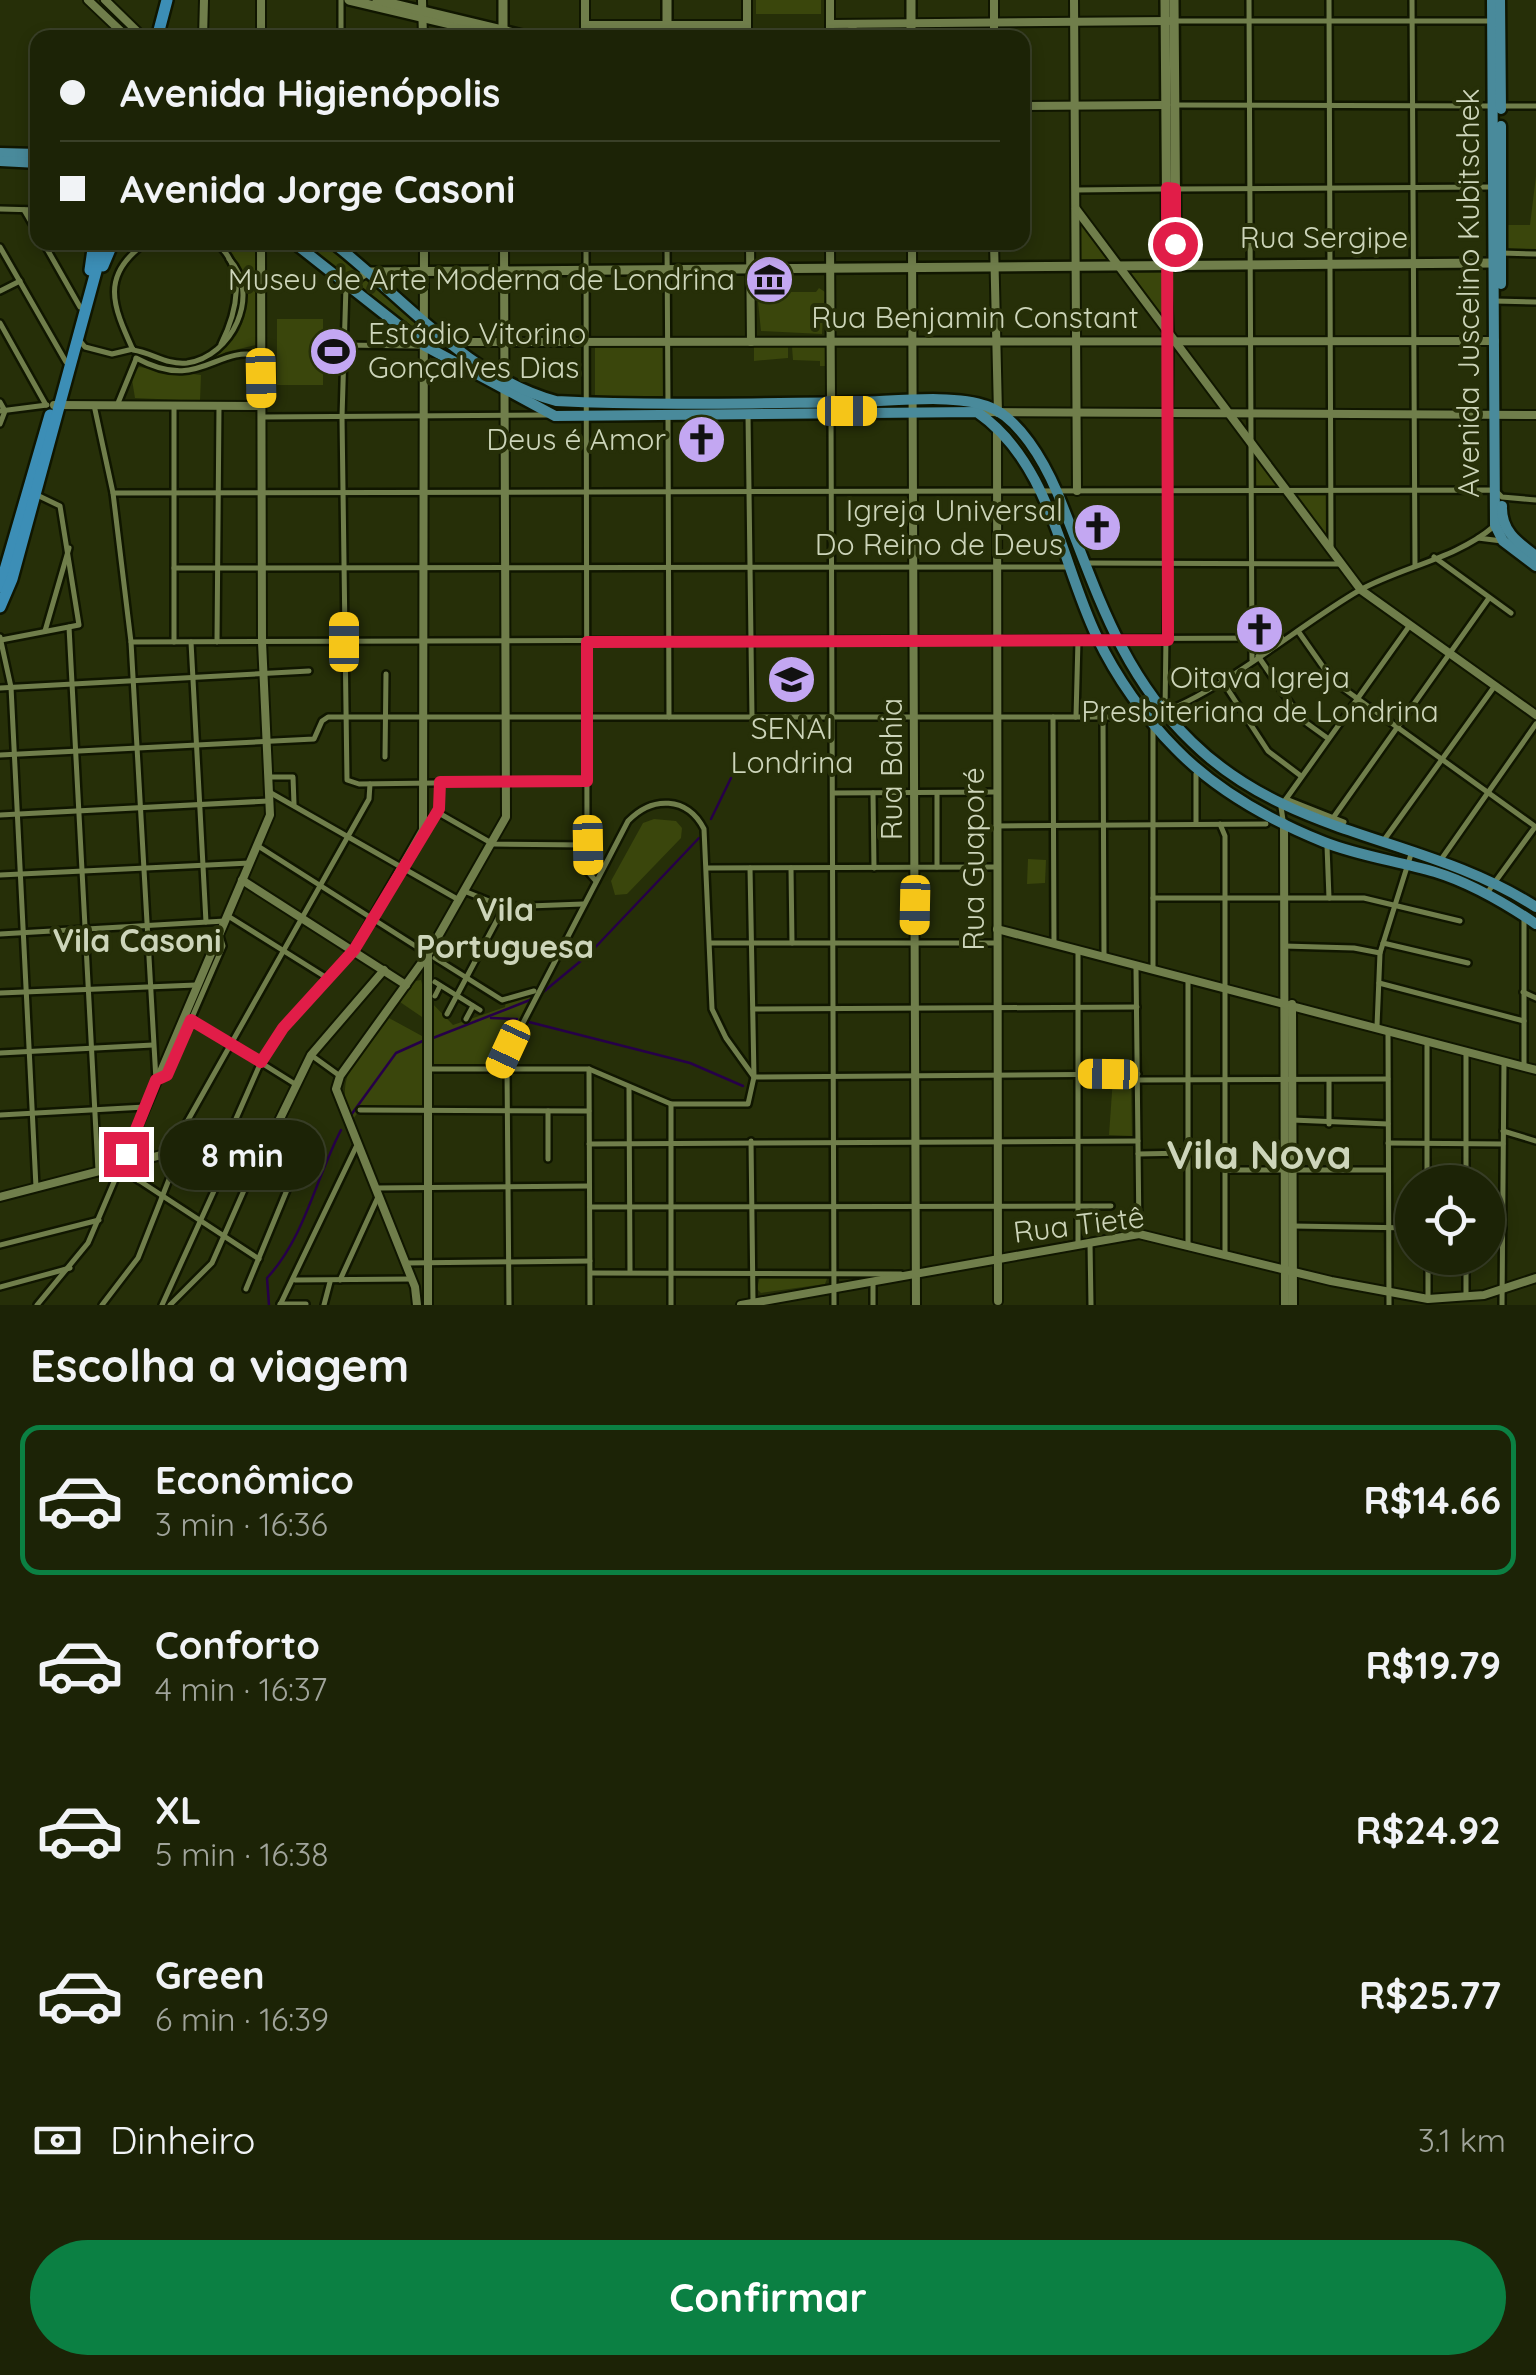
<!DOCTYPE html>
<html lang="pt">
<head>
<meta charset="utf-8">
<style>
	body { margin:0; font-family:Quicksand,sans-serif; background:#252b10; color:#f1f3f6; height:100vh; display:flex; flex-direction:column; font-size:38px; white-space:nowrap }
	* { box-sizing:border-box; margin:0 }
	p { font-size:32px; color:#a0a49b }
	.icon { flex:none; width:55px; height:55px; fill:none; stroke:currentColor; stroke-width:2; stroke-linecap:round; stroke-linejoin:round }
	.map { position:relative; height:1305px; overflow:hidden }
	.side { display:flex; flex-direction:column; background:#1c2306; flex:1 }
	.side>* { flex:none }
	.banner { position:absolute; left:30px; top:30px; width:1000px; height:220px; border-radius:20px; box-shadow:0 5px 15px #0003,0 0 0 2px #3a4028; display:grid; align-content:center; height:220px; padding:0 30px; background:#1c2306 }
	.controls { position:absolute; left:1395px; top:1165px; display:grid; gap:20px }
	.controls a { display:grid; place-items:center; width:110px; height:110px; border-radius:50%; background:#1c2306; box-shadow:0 5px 15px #0003,0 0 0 2px #3a4028; font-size:50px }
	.end { position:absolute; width:45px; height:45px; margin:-22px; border:12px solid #e11d48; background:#fff; box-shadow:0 0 0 5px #fff }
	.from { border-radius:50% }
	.bubble { position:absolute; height:70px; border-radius:35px; background:#1c2306; box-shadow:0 5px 15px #0003,0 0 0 2px #3a4028; font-size:32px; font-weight:700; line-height:70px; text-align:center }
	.car { position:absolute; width:30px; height:60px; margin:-30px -15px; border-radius:12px; box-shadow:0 0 8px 2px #0007; background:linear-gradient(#f5c518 24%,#345 0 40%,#f5c518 0 76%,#345 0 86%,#f5c518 0) }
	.banner b { display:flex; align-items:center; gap:35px; height:95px; font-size:38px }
	.banner b+b { border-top:2px solid #3a4028 }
	.banner i { width:25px; height:25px; background:#f1f3f6 }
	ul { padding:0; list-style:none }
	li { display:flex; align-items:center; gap:30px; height:150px; margin:0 20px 15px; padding:0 10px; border:5px solid transparent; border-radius:20px }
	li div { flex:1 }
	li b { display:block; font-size:38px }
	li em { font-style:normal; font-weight:700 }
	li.on { border-color:#0b8043 }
	li>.icon { width:90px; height:90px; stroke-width:1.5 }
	h2 { padding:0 30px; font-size:45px; line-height:120px }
	.pay { display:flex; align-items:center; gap:25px; height:110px; padding:0 30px; font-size:38px }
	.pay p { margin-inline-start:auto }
	.action { display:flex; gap:20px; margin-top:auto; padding:20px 30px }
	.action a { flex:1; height:115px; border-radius:60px; background:#0b8043; color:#fff; font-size:40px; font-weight:700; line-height:115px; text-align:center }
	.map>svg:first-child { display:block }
	.green { fill:#3a460c }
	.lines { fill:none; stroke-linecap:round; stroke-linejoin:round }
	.stream { stroke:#260048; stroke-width:2.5 }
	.minor-tunnel { stroke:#3f4823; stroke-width:5; stroke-dasharray:5 2.5; stroke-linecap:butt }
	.minor-casing { stroke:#101600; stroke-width:10 }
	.tertiary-casing { stroke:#101600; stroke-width:12 }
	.secondary-casing { stroke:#101600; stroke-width:14 }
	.primary-casing { stroke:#101600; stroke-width:15 }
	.trunk-casing { stroke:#101600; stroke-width:16 }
	.minor { stroke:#707e4b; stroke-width:5 }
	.tertiary { stroke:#707e4b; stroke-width:8 }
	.secondary { stroke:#707e4b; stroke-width:9 }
	.primary { stroke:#498a9b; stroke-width:10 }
	.trunk { stroke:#3c8eb6; stroke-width:11 }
	.route { stroke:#e11d48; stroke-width:12 }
	.labels { text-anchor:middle; stroke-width:8; stroke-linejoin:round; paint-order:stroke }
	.street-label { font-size:30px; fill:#cdd5ba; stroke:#262f08 }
	.poi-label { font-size:30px; fill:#cdd5ba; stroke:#262f08; text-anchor:end }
	.neighbourhood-label { font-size:32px; font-weight:bold; fill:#cdd5ba; stroke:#262f08 }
	.district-label { font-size:40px; font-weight:bold; fill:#cdd5ba; stroke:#262f08 }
</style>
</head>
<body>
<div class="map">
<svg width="1536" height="1305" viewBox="0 0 1536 1305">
	<rect width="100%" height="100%" fill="#262f08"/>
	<g class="green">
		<rect x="756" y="0" width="65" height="14"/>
		<path d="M854,27H909V37H869Z"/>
		<path d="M1536,176V251L1507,250L1506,225H1530Z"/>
		<path d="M1081,222L1109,262L1081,261Z"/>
		<path d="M216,243H256V345L226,352L198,367H178C192,363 208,361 221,351C260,322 248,271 216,243Z"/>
		<path d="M300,243H325L354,265L355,273L345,277Z"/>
		<path d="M1125,268L1163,269L1166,328Z"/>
		<path d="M367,275L421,321V341L350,285Z"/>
		<path d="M819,288L825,292L822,334L761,331L757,292H816Z"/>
		<rect x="277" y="319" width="46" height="66"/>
		<path d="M595,346L664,347L665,396L595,397Z"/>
		<path d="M754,347H788V358L754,361Z"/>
		<path d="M792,347H825L826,366H820V361L793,360Z"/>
		<path d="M139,367L201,375L200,401L135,398L131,374Z"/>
		<path d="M1256,455L1281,488H1252Z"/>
		<path d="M1328,492V538L1295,493Z"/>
		<path d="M654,819L676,821L682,828L681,838L627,894L615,895L611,881L643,823Z"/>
		<path d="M1028,859L1046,860L1045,883L1027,884Z"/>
		<path d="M421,980L422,984V1017L400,1002L415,981Z"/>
		<path d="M531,995L498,1064L430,1065V1001L453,1025L505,1007L506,1001Z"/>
		<path d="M389,1018L422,1036L423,1104L420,1108H361L351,1122C333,1071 359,1058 389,1018Z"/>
		<path d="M1113,1078L1131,1079L1132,1136L1109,1135Z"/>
		<path d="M828,1276L825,1284L761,1293L757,1289L760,1276Z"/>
	</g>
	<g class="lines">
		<g class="stream">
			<path d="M711,819L731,778"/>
			<path d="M542,993L588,955L699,838"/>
			<path d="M491,1018L517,1019"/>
			<path d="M525,1021L690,1063L743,1086"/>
			<path d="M433,1038L530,1000"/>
			<path d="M351,1115L396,1053L425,1040"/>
			<path d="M269,1305L267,1278C305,1237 315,1180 341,1130"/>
		</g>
		<path class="minor-tunnel" d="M121,315L133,347"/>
		<defs>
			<g id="minor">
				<path d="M1249,0L1252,660"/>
				<path d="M1329,0L1331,547"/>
				<path d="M1412,0L1415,565"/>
				<path d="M1175,21H1489"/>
				<path d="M849,25L867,38"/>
				<path d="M341,38V0"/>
				<path d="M706,38L728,28"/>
				<path d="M1173,105L1492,106"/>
				<path d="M1503,106H1536"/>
				<path d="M1176,189L1490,187"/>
				<path d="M1076,190L1165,189"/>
				<path d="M0,209L38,210"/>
				<path d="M24,210L38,234"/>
				<path d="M43,242L80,307"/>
				<path d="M147,242C99,275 113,306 133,350C153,353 166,365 187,363C232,357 262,294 229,259"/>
				<path d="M214,242C249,266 236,314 221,344"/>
				<path d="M586,242L587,845L588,872L596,881"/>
				<path d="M667,242L668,404"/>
				<path d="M0,247L66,362"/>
				<path d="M1501,253L1536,254"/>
				<path d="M1167,267L1170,331"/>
				<path d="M346,286L342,417L347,780L359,784L587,781"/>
				<path d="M0,291L20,281"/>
				<path d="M1494,301L1536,302"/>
				<path d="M0,323L46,405"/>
				<path d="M80,341L85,347L112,354L133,349"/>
				<path d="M342,345L419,346"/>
				<path d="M136,358C201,393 215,344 261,356"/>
				<path d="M0,402L5,411L0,424"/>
				<path d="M118,403L136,359"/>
				<path d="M94,405L113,493L131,642L156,1080L167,1075L223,946L220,936"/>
				<path d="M174,405V642"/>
				<path d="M0,411L47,405"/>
				<path d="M831,413L834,1305"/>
				<path d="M668,415L669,717"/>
				<path d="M748,415L752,717"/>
				<path d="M263,417L547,415"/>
				<path d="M113,493L1495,490L1502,497L1536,500"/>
				<path d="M1478,538L1502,541"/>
				<path d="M1434,557L1511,613"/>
				<path d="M1085,563L1340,564"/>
				<path d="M174,568L1069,567"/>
				<path d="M69,627L98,1170"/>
				<path d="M45,631L69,548"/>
				<path d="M1298,631L1333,681L1536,827"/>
				<path d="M0,637L11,687L36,1187"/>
				<path d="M1,640L79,625L60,506L37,495"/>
				<path d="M131,642L1282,638"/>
				<path d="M191,642L206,922"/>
				<path d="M217,642L219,406"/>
				<path d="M1258,656L1301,719L1326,737"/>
				<path d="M1221,679L1268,751L1301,776"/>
				<path d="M0,688L309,671"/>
				<path d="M1165,711L1170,342"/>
				<path d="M1053,717L1054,944"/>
				<path d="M1076,717L1078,640"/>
				<path d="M1103,717L1104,956"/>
				<path d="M0,755L314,739L322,721L328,717H1147C1210,702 1300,624 1360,590C1402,567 1457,558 1493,527"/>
				<path d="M385,757L386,674"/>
				<path d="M1196,774V824"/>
				<path d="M270,777H293L294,804"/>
				<path d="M271,793L459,900"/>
				<path d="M834,793L996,792"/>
				<path d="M873,793L874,868"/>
				<path d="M937,793V867"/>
				<path d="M1286,799L1344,822"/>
				<path d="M437,812L493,844L587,845"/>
				<path d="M0,815L268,801"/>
				<path d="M1333,818L1489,598"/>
				<path d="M1283,820L1281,807L1286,799L1410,625"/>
				<path d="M1220,824L1225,836V1255"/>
				<path d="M996,826L1266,824"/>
				<path d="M424,829L439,809L440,782"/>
				<path d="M1384,840L1494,687"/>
				<path d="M258,846L428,954"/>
				<path d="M1327,846L1329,898"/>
				<path d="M1440,861L1536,724"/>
				<path d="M707,868L997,867"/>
				<path d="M791,868L792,943"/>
				<path d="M0,875L250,863"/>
				<path d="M464,891L504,907L583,904"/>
				<path d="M1487,893L1535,827"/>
				<path d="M1153,898H1364L1460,921"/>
				<path d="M228,916L327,978"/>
				<path d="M0,934L225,921"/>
				<path d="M710,943H997"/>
				<path d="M1383,943L1468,963"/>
				<path d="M1284,946L1354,948L1380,953"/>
				<path d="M482,949H559"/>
				<path d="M435,958L502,1000L534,991"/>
				<path d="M1136,967L1139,1234"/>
				<path d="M1153,969V728"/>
				<path d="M435,982L480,1010"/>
				<path d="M1379,983L1524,1021"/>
				<path d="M1523,992L1536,998"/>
				<path d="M0,993L196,985"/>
				<path d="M435,996L440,986"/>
				<path d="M753,1009L1137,1007"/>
				<path d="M447,1014L504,907"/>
				<path d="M191,1019L295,1084"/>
				<path d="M466,1019L473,1006"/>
				<path d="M1377,1026L1380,953L1412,851"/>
				<path d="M1388,1033L1389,1305"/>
				<path d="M1427,1041V1182"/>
				<path d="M1466,1051V1182"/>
				<path d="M0,1053L153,1045"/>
				<path d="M311,1055L340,1076"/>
				<path d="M1524,1067V919"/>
				<path d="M428,1069H589L671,1104H748L754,1077L750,868"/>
				<path d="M499,1069L628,821C652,796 687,796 704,829L712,1009L726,1038L754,1077"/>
				<path d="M507,1069L509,1305"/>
				<path d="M589,1069L590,1305"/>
				<path d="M754,1077L1138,1074"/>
				<path d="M1138,1080L1388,1079"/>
				<path d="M1329,1080V1124"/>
				<path d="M629,1087L630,1272"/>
				<path d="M671,1104V1305"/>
				<path d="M360,1110L589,1111"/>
				<path d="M548,1111V1159"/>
				<path d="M0,1115L145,1107"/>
				<path d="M1292,1120L1388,1124"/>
				<path d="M1503,1131L1536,1141"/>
				<path d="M751,1141L753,1301"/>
				<path d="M1388,1143L1503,1144"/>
				<path d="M589,1144L1138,1141"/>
				<path d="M170,1152L369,799L370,784"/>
				<path d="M1138,1154L1188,1153"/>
				<path d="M1226,1170H1388"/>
				<path d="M377,1188L589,1186"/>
				<path d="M590,1207L1111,1206"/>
				<path d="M1293,1226L1412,1228"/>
				<path d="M1488,1229L1503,1228"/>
				<path d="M1078,1243V951"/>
				<path d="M1090,1243L1091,1305"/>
				<path d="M0,1245L99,1220"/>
				<path d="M1188,1245V981"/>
				<path d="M1428,1258V1299"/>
				<path d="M1466,1258V1295"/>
				<path d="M406,1263L590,1261"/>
				<path d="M591,1273L901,1274"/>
				<path d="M295,1280L412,1279"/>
				<path d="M340,1280L378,1197"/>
				<path d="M873,1283V1305"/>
				<path d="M0,1287L70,1268"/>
				<path d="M246,1289L294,1173"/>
				<path d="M280,1304H306"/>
				<path d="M37,1305L88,1243L120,1168L259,1259"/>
				<path d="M102,1305L138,1258L181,1149"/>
				<path d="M162,1305L219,1180L233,1145L235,1121L261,1062L283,1027L352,952"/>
				<path d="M170,1305L212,1263L260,1154L235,1137"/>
				<path d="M280,1305L356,1147"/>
				<path d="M324,1305L330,1282"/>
				<path d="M1502,1305L1504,1061"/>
			</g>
			<g id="tertiary">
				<path d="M88,0L128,38"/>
				<path d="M105,0L144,38"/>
				<path d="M261,0V38"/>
				<path d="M422,0L423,38"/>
				<path d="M585,0V38"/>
				<path d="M747,0V38"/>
				<path d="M830,0V38"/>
				<path d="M994,0V38"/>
				<path d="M1074,0L1077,491"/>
				<path d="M830,24L1169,21"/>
				<path d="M585,25H747"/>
				<path d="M203,38L204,0"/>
				<path d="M1022,106L1165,105"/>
				<path d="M1076,209L1361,590L1536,715"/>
				<path d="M750,242L751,342"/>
				<path d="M830,242L831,402"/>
				<path d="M912,242L916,1305"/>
				<path d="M994,242L998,413"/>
				<path d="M346,286L368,272"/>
				<path d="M449,342L1495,341"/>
				<path d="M54,405L261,406"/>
				<path d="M977,412L1536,415"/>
				<path d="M997,428L998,1301"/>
				<path d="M1284,823L1285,1305"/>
				<path d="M242,880L406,985"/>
				<path d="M997,929L1536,1070"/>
				<path d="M354,950L423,830L424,242"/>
				<path d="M1292,1004L1293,1305"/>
				<path d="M128,1163L139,1179"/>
				<path d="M120,1168L270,815L262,642L261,242"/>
				<path d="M0,1197L277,1125L311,1055L384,970"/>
				<path d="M417,1305L415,1287L336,1089L340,1076L428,954L506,817L504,242"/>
				<path d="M428,1305V955"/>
				<path d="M741,1305L1139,1234L1331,1281L1428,1299L1484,1295L1536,1278"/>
			</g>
			<g id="secondary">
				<path d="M349,0L510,38"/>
				<path d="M377,0L535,38"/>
				<path d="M667,0V38"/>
				<path d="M911,0V38"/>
				<path d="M1165,0L1167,264"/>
				<path d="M1174,0L1176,264"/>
				<path d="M503,33V0"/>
				<path d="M368,272L1493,263"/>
			</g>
			<g id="primary">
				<path d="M1492,0L1495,525L1503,541L1536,566"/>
				<path d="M1500,0L1501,109"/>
				<path d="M1501,126V284"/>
				<path d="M0,153L38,154"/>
				<path d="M0,161L38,163"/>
				<path d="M293,242L425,346L555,416L977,412C1050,462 1061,562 1097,637C1116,677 1145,718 1176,749C1216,790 1272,821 1324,842C1359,856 1398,861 1435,872C1471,883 1505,903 1536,924"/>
				<path d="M332,242C403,297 467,377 556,401C657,406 758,403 859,402C894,401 955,394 987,406C1019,417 1044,462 1057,492C1095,584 1117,670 1192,742C1291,839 1424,835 1536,907"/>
				<path d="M1502,506C1501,531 1517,542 1536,556"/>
			</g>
			<g id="trunk">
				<path d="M157,38L167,0"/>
				<path d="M103,266L113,242"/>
				<path d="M90,270L94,242"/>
				<path d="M0,587L50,415"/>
				<path d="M0,607L12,579L104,242"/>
			</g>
		</defs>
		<use href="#minor" class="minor-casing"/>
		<use href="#tertiary" class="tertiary-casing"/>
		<use href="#secondary" class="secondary-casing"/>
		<use href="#primary" class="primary-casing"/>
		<use href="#trunk" class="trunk-casing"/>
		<use href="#minor" class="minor"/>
		<use href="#tertiary" class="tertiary"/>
		<use href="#secondary" class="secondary"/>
		<use href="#primary" class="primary"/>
		<use href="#trunk" class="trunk"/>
	</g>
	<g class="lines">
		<path class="route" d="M126,1154L156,1080L167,1075L191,1020L261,1062L283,1028L354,950L439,809L440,782L587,781V642L1168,640L1167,188L1175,189V244"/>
	</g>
	<defs>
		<symbol id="museum-disc" viewBox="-11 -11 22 22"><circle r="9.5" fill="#c3a7f2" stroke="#262f08"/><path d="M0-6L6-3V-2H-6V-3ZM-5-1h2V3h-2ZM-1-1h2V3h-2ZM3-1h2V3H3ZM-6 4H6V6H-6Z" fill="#111"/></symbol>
		<symbol id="stadium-disc" viewBox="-11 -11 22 22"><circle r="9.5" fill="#c3a7f2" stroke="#262f08"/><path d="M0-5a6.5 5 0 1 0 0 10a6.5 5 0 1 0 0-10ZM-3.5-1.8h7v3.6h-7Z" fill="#111"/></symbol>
		<symbol id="church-disc" viewBox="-11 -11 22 22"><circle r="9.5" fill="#c3a7f2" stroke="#262f08"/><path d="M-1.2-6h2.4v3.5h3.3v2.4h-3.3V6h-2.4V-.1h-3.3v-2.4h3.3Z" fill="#111"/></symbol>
		<symbol id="university-disc" viewBox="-11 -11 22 22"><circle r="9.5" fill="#c3a7f2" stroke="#262f08"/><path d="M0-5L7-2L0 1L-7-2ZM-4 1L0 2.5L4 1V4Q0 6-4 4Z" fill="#111"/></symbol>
	</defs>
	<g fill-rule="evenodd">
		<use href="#museum-disc" x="742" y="252" width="55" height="55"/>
		<use href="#stadium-disc" x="306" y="324" width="55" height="55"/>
		<use href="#church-disc" x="674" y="412" width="55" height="55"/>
		<use href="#church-disc" x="1070" y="500" width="55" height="55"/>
		<use href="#church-disc" x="1232" y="602" width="55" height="55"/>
		<use href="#university-disc" x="764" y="652" width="55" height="55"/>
	</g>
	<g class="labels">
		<g class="street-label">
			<text x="1324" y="248">Rua Sergipe</text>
			<text transform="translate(1469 293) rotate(-90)" y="10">Avenida Juscelino Kubitschek</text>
			<text x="975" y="328">Rua Benjamin Constant</text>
			<text transform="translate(892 769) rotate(-90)" y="10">Rua Bahia</text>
			<text transform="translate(974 859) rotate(-90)" y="10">Rua Guaporé</text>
			<text transform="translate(1079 1225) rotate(-7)" y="10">Rua Tietê</text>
		</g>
		<g class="poi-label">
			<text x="735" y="290">Museu de Arte Moderna de Londrina</text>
			<text x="368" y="344" text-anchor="start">Estádio Vitorino<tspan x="368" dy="34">Gonçalves Dias</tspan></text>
			<text x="666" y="450">Deus é Amor</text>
			<text x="1063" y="521">Igreja Universal<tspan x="1063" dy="34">Do Reino de Deus</tspan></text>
			<text x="1260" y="688" text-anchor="middle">Oitava Igreja<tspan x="1260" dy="34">Presbiteriana de Londrina</tspan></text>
			<text x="792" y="739" text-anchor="middle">SENAI<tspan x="792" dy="34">Londrina</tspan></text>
		</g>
		<g class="neighbourhood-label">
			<text x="505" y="921">Vila<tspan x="505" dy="37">Portuguesa</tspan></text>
			<text x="137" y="952">Vila Casoni</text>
		</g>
		<g class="district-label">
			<text x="1259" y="1169">Vila Nova</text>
		</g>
	</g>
</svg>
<div class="controls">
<a><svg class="icon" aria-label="locate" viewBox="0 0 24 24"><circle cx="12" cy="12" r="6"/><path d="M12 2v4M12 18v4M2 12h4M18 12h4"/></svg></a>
</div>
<i class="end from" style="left:1175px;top:244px"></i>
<i class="end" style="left:126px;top:1154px"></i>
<div class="bubble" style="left:160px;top:1120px;width:165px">8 min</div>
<i class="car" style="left:261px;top:378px;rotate:179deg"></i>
<i class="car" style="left:847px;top:411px;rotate:90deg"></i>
<i class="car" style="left:344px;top:642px;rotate:0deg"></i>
<i class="car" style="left:588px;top:845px;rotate:179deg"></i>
<i class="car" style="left:915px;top:905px;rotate:181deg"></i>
<i class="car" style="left:508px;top:1049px;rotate:205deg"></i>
<i class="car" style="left:1108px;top:1074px;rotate:271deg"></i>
<div class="banner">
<b><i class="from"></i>Avenida Higienópolis</b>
<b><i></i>Avenida Jorge Casoni</b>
</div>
</div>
<section class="side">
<h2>Escolha a viagem</h2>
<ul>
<li class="on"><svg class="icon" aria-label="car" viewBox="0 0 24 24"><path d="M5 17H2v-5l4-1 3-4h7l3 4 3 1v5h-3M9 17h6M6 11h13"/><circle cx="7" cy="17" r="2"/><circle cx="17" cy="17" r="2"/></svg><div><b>Econômico</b><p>3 min · 16:36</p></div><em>R$14.66</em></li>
<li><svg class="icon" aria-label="car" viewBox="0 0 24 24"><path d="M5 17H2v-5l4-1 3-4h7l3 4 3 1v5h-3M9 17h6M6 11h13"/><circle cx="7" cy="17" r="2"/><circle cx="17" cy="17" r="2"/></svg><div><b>Conforto</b><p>4 min · 16:37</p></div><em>R$19.79</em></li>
<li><svg class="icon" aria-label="car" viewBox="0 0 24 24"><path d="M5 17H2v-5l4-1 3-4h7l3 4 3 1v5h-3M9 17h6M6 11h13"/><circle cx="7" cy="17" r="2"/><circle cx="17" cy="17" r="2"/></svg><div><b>XL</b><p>5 min · 16:38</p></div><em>R$24.92</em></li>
<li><svg class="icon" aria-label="car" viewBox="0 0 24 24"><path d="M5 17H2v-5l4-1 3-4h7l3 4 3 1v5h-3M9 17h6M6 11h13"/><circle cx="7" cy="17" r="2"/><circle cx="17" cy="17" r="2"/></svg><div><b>Green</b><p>6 min · 16:39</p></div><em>R$25.77</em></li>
</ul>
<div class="pay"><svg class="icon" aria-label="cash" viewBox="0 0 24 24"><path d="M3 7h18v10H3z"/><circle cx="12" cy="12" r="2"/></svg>Dinheiro<p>3.1 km</p></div>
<div class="action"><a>Confirmar</a></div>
</section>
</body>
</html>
